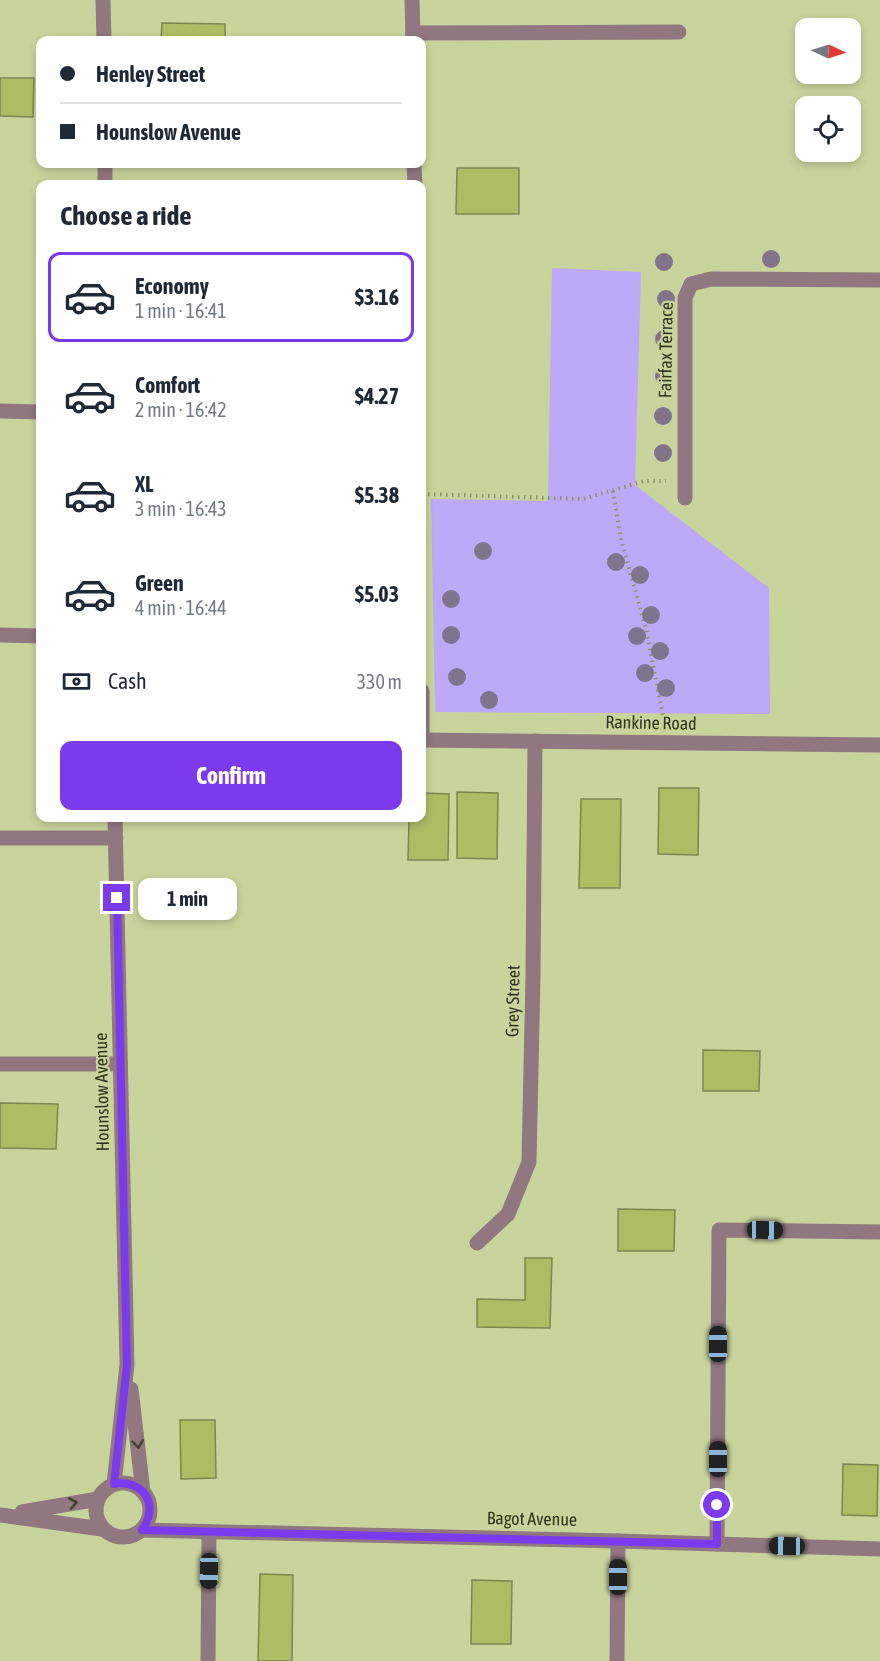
<!DOCTYPE html>
<html lang="en">
<head>
<meta charset="utf-8">
<style>
	body { margin:0; font-family:"Asap Condensed",sans-serif; background:#f6f6f7; color:#1f2937; height:100vh; display:flex; flex-direction:column; font-size:22px; white-space:nowrap }
	* { box-sizing:border-box; margin:0 }
	p { font-size:20px; color:#747a83 }
	.icon { flex:none; width:33px; height:33px; fill:none; stroke:currentColor; stroke-width:2; stroke-linecap:round; stroke-linejoin:round }
	.map { position:relative; flex:1; overflow:hidden }
	.drawer { position:absolute; left:36px; top:180px; width:390px; height:642px; display:flex; flex-direction:column; background:#fff; border-radius:12px; box-shadow:0 3px 9px #0003 }
	.drawer>* { flex:none }
	.hud { position:absolute; left:36px; top:36px; width:390px; height:132px; border-radius:12px; box-shadow:0 3px 9px #0003; display:grid; align-content:center; height:132px; padding:0 24px; background:#fff }
	.needle { width:39px; rotate:94deg }
	.controls { position:absolute; left:795px; top:18px; display:grid; gap:12px }
	.controls a { display:grid; place-items:center; width:66px; height:66px; border-radius:12px; background:#fff; box-shadow:0 3px 9px #0003; font-size:30px }
	.end { position:absolute; width:27px; height:27px; margin:-14px; border:8px solid #7c3aed; background:#fff; box-shadow:0 0 0 3px #fff }
	.from { border-radius:50% }
	.bubble { position:absolute; height:42px; border-radius:12px; background:#fff; box-shadow:0 3px 9px #0003; font-size:20px; font-weight:700; line-height:42px; text-align:center }
	.car { position:absolute; width:18px; height:36px; margin:-18px -9px; border-radius:8px; box-shadow:0 0 4px 2px #0007; background:linear-gradient(#222 24%,#8ab4d8 0 40%,#222 0 76%,#8ab4d8 0 86%,#222 0) }
	.hud b { display:flex; align-items:center; gap:21px; height:57px; font-size:22px }
	.hud b+b { border-top:2px solid #e0e1e3 }
	.hud i { width:15px; height:15px; background:#1f2937 }
	ul { padding:0; list-style:none }
	li { display:flex; align-items:center; gap:18px; height:90px; margin:0 12px 9px; padding:0 12px; border:3px solid transparent; border-radius:12px }
	li div { flex:1 }
	li b { display:block; font-size:22px }
	li em { font-style:normal; font-weight:700 }
	li.selected { border-color:#7c3aed }
	li>.icon { width:54px; height:54px; stroke-width:1.5 }
	h2 { padding:0 24px; font-size:27px; line-height:72px }
	.pay { display:flex; align-items:center; gap:15px; height:66px; padding:0 24px; font-size:22px }
	.pay p { margin-inline-start:auto }
	.action { display:flex; gap:12px; margin-top:auto; padding:12px 24px }
	.action a { flex:1; height:69px; border-radius:12px; background:#7c3aed; color:#fff; font-size:24px; font-weight:700; line-height:69px; text-align:center }
	.map>svg:first-child { display:block }
	.green { fill:#bea8f8 }
	.building { fill:#aebc64; stroke:#7d8651; stroke-width:1.5 }
	.lines { fill:none; stroke-linecap:round; stroke-linejoin:round }
	.path { stroke:#8c9469; stroke-width:4; stroke-dasharray:1.5 4.5; stroke-linecap:butt }
	.minor { stroke:#917780; stroke-width:15 }
	.tree { fill:#82738c }
	.oneway { stroke:#3f3f2d }
	.route { stroke:#7c3aed; stroke-width:8 }
	.labels { text-anchor:middle; stroke-width:4.5; stroke-linejoin:round; paint-order:stroke }
	.street-label { font-size:18px; fill:#31351e; stroke:#c9d49c }
</style>
</head>
<body>
<div class="map">
<svg width="880" height="1661" viewBox="0 0 880 1661">
	<rect width="100%" height="100%" fill="#c9d49c"/>
	<path class="green" d="M552,268L641,272L635,485L769,588L770,714L435,712L431,499L548,501Z"/>
	<g class="building">
		<path d="M162,23L225,24V40H161Z"/>
		<path d="M0,78H34L33,117L0,116Z"/>
		<path d="M457,168H519V214H456Z"/>
		<path d="M659,788H699L698,855L658,854Z"/>
		<path d="M457,792L498,793L497,859L457,858Z"/>
		<path d="M422,793L449,794L448,860H408L409,818H422Z"/>
		<path d="M581,799H621L620,888H579Z"/>
		<path d="M703,1050L760,1051L759,1091H703Z"/>
		<path d="M0,1103L58,1104L56,1149L0,1148Z"/>
		<path d="M618,1209L675,1210L674,1251H618Z"/>
		<path d="M525,1258H552L550,1328L477,1327V1299L525,1300Z"/>
		<path d="M180,1420H215L216,1478L181,1479Z"/>
		<path d="M843,1464L878,1465L877,1516L842,1515Z"/>
		<path d="M260,1574L293,1575L292,1661H258Z"/>
		<path d="M472,1580L512,1581L511,1644H471Z"/>
	</g>
	<g class="lines">
		<g class="path">
			<path d="M613,491L621,539L646,629L663,716"/>
			<path d="M422,494L583,499L644,481H666"/>
		</g>
		<g class="minor">
			<path d="M103,0L104,40"/>
			<path d="M412,0L413,40"/>
			<path d="M413,33L679,32"/>
			<path d="M105,164V184"/>
			<path d="M414,164L415,184"/>
			<path d="M0,411L40,412"/>
			<path d="M685,498V298L691,284L711,279L880,280"/>
			<path d="M0,635L40,636"/>
			<path d="M422,691V740"/>
			<path d="M422,740L880,745"/>
			<path d="M0,838H116"/>
			<path d="M0,1064H120"/>
			<path d="M477,1243L508,1214L529,1162L533,975L535,741"/>
			<path d="M131,1389L143,1492"/>
			<circle cx="123" cy="1510" r="27"/>
			<path d="M114,1484L127,1365L115,818"/>
			<path d="M22,1512L98,1499"/>
			<path d="M0,1515L102,1529"/>
			<path d="M142,1530L618,1541L880,1549"/>
			<path d="M717,1544L719,1230L880,1232"/>
			<path d="M208,1661L209,1532"/>
			<path d="M617,1661L618,1541"/>
		</g>
	</g>
	<g class="tree">
		<circle cx="771" cy="259" r="9"/>
		<circle cx="664" cy="262" r="9"/>
		<circle cx="666" cy="299" r="9"/>
		<circle cx="664" cy="339" r="9"/>
		<circle cx="664" cy="376" r="9"/>
		<circle cx="663" cy="416" r="9"/>
		<circle cx="663" cy="453" r="9"/>
		<circle cx="483" cy="551" r="9"/>
		<circle cx="616" cy="562" r="9"/>
		<circle cx="640" cy="575" r="9"/>
		<circle cx="451" cy="599" r="9"/>
		<circle cx="651" cy="615" r="9"/>
		<circle cx="451" cy="635" r="9"/>
		<circle cx="637" cy="636" r="9"/>
		<circle cx="660" cy="651" r="9"/>
		<circle cx="645" cy="673" r="9"/>
		<circle cx="457" cy="677" r="9"/>
		<circle cx="666" cy="688" r="9"/>
		<circle cx="489" cy="700" r="9"/>
	</g>
	<defs><path id="oneway-chevron" d="M-2-3.5L2.5 0L-2 3.5" fill="none" stroke-width="1.6" stroke-linecap="round" stroke-linejoin="round" transform="scale(1.5)"/></defs>
	<g class="oneway">
		<use href="#oneway-chevron" transform="translate(138 1444) rotate(83)"/>
		<use href="#oneway-chevron" transform="translate(73 1503) rotate(-10)"/>
	</g>
	<g class="lines">
		<path class="route" d="M117,898L127,1365L114,1484C144,1479 160,1505 142,1530L717,1544V1505"/>
	</g>
	<g class="labels">
		<g class="street-label">
			<text transform="translate(666 350) rotate(-89)" y="6">Fairfax Terrace</text>
			<text transform="translate(651 723) rotate(1)" y="6">Rankine Road</text>
			<text transform="translate(513 1001) rotate(-89)" y="6">Grey Street</text>
			<text transform="translate(102 1092) rotate(-91)" y="6">Hounslow Avenue</text>
			<text transform="translate(532 1519) rotate(1)" y="6">Bagot Avenue</text>
		</g>
	</g>
</svg>
<div class="controls">
<a><svg class="needle" viewBox="-14 -14 28 28"><path d="M0-13l5 13h-10z" fill="#e53935"/><path d="M0 13l5-13h-10z" fill="#747a83"/></svg></a>
<a><svg class="icon" aria-label="locate" viewBox="0 0 24 24"><circle cx="12" cy="12" r="6"/><path d="M12 2v4M12 18v4M2 12h4M18 12h4"/></svg></a>
</div>
<i class="end from" style="left:717px;top:1505px"></i>
<i class="end" style="left:117px;top:898px"></i>
<div class="bubble" style="left:138px;top:878px;width:99px">1 min</div>
<i class="car" style="left:765px;top:1230px;rotate:91deg"></i>
<i class="car" style="left:718px;top:1344px;rotate:0deg"></i>
<i class="car" style="left:718px;top:1459px;rotate:0deg"></i>
<i class="car" style="left:787px;top:1546px;rotate:271deg"></i>
<i class="car" style="left:209px;top:1571px;rotate:181deg"></i>
<i class="car" style="left:618px;top:1577px;rotate:0deg"></i>
<div class="hud">
<b><i class="from"></i>Henley Street</b>
<b><i></i>Hounslow Avenue</b>
</div>
<section class="drawer">
<h2>Choose a ride</h2>
<ul>
<li class="selected"><svg class="icon" aria-label="car" viewBox="0 0 24 24"><path d="M5 17H2v-5l4-1 3-4h7l3 4 3 1v5h-3M9 17h6M6 11h13"/><circle cx="7" cy="17" r="2"/><circle cx="17" cy="17" r="2"/></svg><div><b>Economy</b><p>1 min · 16:41</p></div><em>$3.16</em></li>
<li><svg class="icon" aria-label="car" viewBox="0 0 24 24"><path d="M5 17H2v-5l4-1 3-4h7l3 4 3 1v5h-3M9 17h6M6 11h13"/><circle cx="7" cy="17" r="2"/><circle cx="17" cy="17" r="2"/></svg><div><b>Comfort</b><p>2 min · 16:42</p></div><em>$4.27</em></li>
<li><svg class="icon" aria-label="car" viewBox="0 0 24 24"><path d="M5 17H2v-5l4-1 3-4h7l3 4 3 1v5h-3M9 17h6M6 11h13"/><circle cx="7" cy="17" r="2"/><circle cx="17" cy="17" r="2"/></svg><div><b>XL</b><p>3 min · 16:43</p></div><em>$5.38</em></li>
<li><svg class="icon" aria-label="car" viewBox="0 0 24 24"><path d="M5 17H2v-5l4-1 3-4h7l3 4 3 1v5h-3M9 17h6M6 11h13"/><circle cx="7" cy="17" r="2"/><circle cx="17" cy="17" r="2"/></svg><div><b>Green</b><p>4 min · 16:44</p></div><em>$5.03</em></li>
</ul>
<div class="pay"><svg class="icon" aria-label="cash" viewBox="0 0 24 24"><path d="M3 7h18v10H3z"/><circle cx="12" cy="12" r="2"/></svg>Cash<p>330 m</p></div>
<div class="action"><a>Confirm</a></div>
</section>
</div>
</body>
</html>
